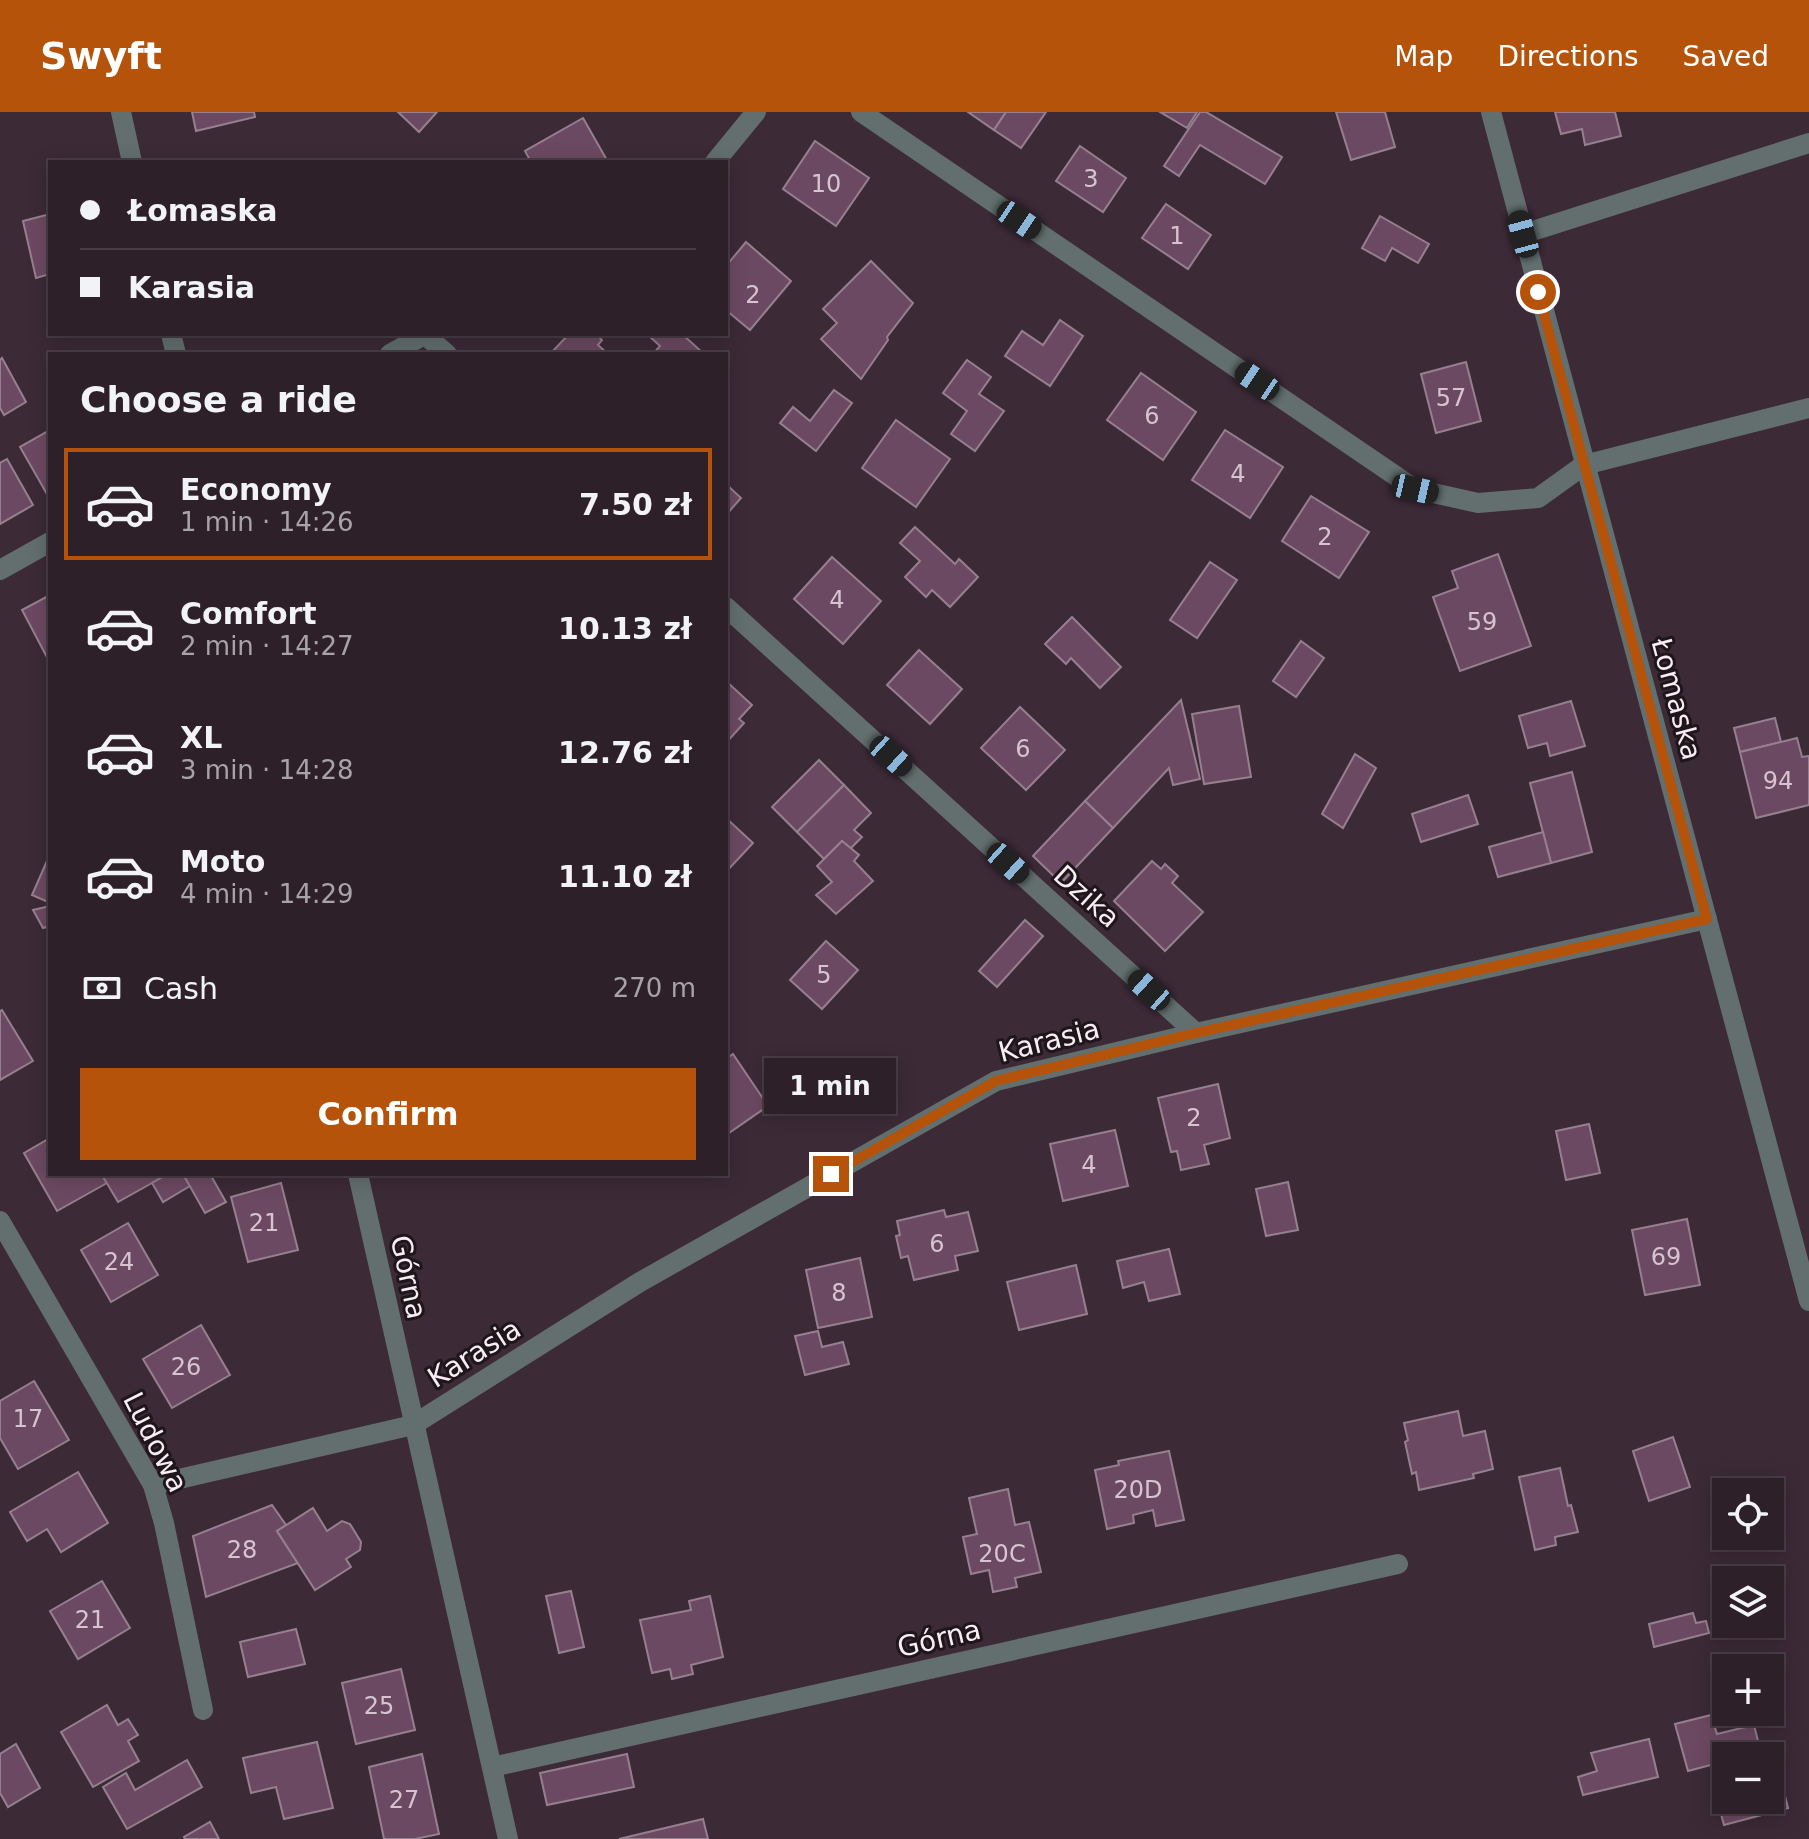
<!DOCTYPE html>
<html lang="en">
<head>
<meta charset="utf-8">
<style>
	body { margin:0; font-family:"DejaVu Sans",sans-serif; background:#352831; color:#f1f3f6; height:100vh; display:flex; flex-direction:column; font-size:30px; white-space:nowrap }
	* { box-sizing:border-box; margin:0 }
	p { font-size:26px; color:#a7a3a8 }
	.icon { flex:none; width:44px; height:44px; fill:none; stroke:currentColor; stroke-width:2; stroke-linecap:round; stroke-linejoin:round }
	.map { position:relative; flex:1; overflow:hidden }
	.side { position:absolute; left:48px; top:240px; width:680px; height:824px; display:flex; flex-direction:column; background:#2d2029; border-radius:0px; box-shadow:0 4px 20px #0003,0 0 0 2px #483e46 }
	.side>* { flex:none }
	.banner { position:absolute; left:48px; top:48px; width:680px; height:176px; border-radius:0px; box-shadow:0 4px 20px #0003,0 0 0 2px #483e46; display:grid; align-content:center; height:176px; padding:0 32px; background:#2d2029 }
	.controls { position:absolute; left:1712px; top:1366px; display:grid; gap:16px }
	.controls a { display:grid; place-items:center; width:72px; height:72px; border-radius:0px; background:#2d2029; box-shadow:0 4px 20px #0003,0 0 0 2px #483e46; font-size:40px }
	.end { position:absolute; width:36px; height:36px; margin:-18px; border:10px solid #b45309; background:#fff; box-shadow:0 0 0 4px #fff }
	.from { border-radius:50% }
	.bubble { position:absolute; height:56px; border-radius:0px; background:#2d2029; box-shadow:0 4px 20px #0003,0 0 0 2px #483e46; font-size:26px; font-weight:800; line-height:56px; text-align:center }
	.car { position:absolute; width:24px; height:48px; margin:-24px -12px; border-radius:10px; box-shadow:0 0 6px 2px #0007; background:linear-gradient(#222 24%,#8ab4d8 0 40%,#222 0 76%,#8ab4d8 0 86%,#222 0) }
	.banner b { display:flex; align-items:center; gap:28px; height:76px; font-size:30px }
	.banner b+b { border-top:2px solid #483e46 }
	.banner i { width:20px; height:20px; background:#f1f3f6 }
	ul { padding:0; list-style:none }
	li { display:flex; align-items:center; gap:24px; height:112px; margin:0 16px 12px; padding:0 16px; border:4px solid transparent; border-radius:0px }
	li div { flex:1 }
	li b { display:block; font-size:30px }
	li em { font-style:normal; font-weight:800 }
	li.on { border-color:#b45309 }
	li>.icon { width:72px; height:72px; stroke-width:1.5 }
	h2 { padding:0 32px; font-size:36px; line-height:96px }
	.pay { display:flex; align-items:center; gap:20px; height:88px; padding:0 32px; font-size:30px }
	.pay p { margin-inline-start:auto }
	.cta { display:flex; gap:16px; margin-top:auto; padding:16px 32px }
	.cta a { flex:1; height:92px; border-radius:0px; background:#b45309; color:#fff; font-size:32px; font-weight:800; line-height:92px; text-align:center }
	header { display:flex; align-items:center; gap:48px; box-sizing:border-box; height:112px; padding:0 40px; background:#b45309; color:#fff }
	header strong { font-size:38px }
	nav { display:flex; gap:44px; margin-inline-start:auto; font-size:28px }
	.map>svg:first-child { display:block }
	.building { fill:#6c4962; stroke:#96808f; stroke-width:2 }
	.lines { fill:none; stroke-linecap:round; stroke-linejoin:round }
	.minor { stroke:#626f6e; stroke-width:20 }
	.route { stroke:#b45309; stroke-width:10 }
	.labels { text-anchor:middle; stroke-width:6; stroke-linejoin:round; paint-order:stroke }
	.number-label { font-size:24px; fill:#d6c4d0 }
	.street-label { font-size:28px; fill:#f9edf5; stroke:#1e161b }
</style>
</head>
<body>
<header>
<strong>Swyft</strong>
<nav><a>Map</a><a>Directions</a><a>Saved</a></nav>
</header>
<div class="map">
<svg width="1809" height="1727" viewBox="0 0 1809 1727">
	<rect width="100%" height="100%" fill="#3c2a37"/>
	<g class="building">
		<path d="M192,0H254L255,5L196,19Z"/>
		<path d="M398,0H437L419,20Z"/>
		<path d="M968,0H1006L994,18Z"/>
		<path d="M1006,0H1046L1021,36L994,18Z"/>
		<path d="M1160,0H1197L1187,16Z"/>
		<path d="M1200,0H1206L1282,45L1265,72L1200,33L1179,64L1164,54Z"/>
		<path d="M1336,0H1385L1395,35L1351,48Z"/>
		<path d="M1555,0H1615L1621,24L1585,33L1582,17L1561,22Z"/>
		<path d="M583,6L608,50H531L525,39Z"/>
		<path d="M815,29L869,66L836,114L783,77Z"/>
		<path d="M1080,34L1126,66L1103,100L1056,69Z"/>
		<path d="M1166,92L1211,123L1188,157L1142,126Z"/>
		<path d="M50,102V162L36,166L23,109Z"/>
		<path d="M1380,104L1429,132L1418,151L1392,136L1385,149L1362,136Z"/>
		<path d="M746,130L791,169L750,218L726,198V154Z"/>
		<path d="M871,149L913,191L887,225L888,228L861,267L821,227L837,211L823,197Z"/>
		<path d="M1060,208L1083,224L1050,274L1005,244L1022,219L1043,233Z"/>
		<path d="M569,222H596L602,228L598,233L608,242H550Z"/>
		<path d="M647,222H682L704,242H653L660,234Z"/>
		<path d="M2,246L26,290L4,303L0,296V248Z"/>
		<path d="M967,248L991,265L979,282L1004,299L975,339L951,322L967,299L943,281Z"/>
		<path d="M1466,250L1481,309L1436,321L1421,262Z"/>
		<path d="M1141,261L1196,300L1163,348L1107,308Z"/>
		<path d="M834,278L852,291L816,339L780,311L793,295L810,309Z"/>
		<path d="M896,308L950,347L916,395L862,356Z"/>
		<path d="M50,318V383L48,384L20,335Z"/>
		<path d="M1225,318L1283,355L1250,406L1192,368Z"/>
		<path d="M7,347L33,393L0,412V351Z"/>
		<path d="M726,372L741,386L726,403Z"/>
		<path d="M1311,384L1369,420L1339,466L1282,429Z"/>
		<path d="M915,415L955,452L959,447L978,465L950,495L932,478L926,485L905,465L920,449L900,431Z"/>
		<path d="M1498,442L1531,534L1460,559L1433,485L1458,476L1452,459Z"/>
		<path d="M832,445L881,489L843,532L794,487Z"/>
		<path d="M1210,450L1237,468L1197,526L1170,508Z"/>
		<path d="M48,484L50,487V551L22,498Z"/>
		<path d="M1072,505L1121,555L1100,576L1071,546L1066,552L1045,532Z"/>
		<path d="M1301,529L1324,546L1296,585L1273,569Z"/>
		<path d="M919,538L962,577L930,612L887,573Z"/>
		<path d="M726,569L752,593L739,607L744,611L726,631Z"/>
		<path d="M1181,588L1200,667L1173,673L1169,656L1113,716L1085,689Z"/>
		<path d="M1571,589L1585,634L1550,644L1547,631L1528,636L1519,604Z"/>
		<path d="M1239,594L1251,665L1204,672L1192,602Z"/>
		<path d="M1020,595L1065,638L1026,678L981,636Z"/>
		<path d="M1775,606L1781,630L1740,640L1734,616Z"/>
		<path d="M1797,626L1802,645L1809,644V693L1756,706L1740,640Z"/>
		<path d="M1355,642L1376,656L1343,716L1322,702Z"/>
		<path d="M819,648L844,673L797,720L772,695Z"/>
		<path d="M1572,660L1592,740L1551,751L1530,671Z"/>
		<path d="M844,673L871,701L854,718L862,725L850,737L842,729L824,747L797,720Z"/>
		<path d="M1468,683L1478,712L1421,730L1412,702Z"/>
		<path d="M1085,689L1113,716L1061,771L1033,744Z"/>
		<path d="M726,706L753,731L726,760Z"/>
		<path d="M1543,720L1551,751L1498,765L1489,735Z"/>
		<path d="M842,729L859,743L854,749L873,769L836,802L816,783L832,770L817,754Z"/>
		<path d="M50,742V786L48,790L32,783Z"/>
		<path d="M1152,749L1161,757L1165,752L1178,764L1172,771L1203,800L1165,839L1114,789Z"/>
		<path d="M50,794V814L43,816L33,798Z"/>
		<path d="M1025,808L1043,824L997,875L979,859Z"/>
		<path d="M826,829L858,858L822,897L790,868Z"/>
		<path d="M2,898L33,949L0,968V899Z"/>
		<path d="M733,942L768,994L726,1023V947Z"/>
		<path d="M1218,972L1230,1026L1204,1033L1209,1052L1181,1058L1177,1039L1171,1040L1158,986Z"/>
		<path d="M1589,1012L1600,1061L1566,1068L1556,1019Z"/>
		<path d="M1115,1018L1128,1074L1063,1089L1050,1032Z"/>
		<path d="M50,1026V1062H101L107,1071L57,1099L24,1041Z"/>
		<path d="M104,1062H168L118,1090L102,1063Z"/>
		<path d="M168,1062H183L190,1074L163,1090L152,1071Z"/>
		<path d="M183,1062H210L226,1090L205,1101Z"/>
		<path d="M1288,1070L1298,1118L1266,1124L1256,1077Z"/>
		<path d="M281,1071L298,1138L248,1150L231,1085Z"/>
		<path d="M944,1098L946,1105L968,1100L978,1139L955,1144L958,1158L914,1168L908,1144L901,1146L896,1124L900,1123L897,1109Z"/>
		<path d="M1687,1107L1700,1173L1645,1183L1632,1118Z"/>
		<path d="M128,1111L158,1163L111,1190L81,1138Z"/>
		<path d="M1169,1137L1180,1182L1149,1189L1144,1170L1123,1176L1117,1149Z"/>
		<path d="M860,1146L872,1205L818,1216L806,1158Z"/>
		<path d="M1076,1153L1087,1202L1019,1218L1007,1170Z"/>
		<path d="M201,1213L230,1263L172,1296L143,1247Z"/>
		<path d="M818,1219L822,1235L843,1230L849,1252L805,1263L795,1224Z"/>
		<path d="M34,1269L69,1328L18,1357L0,1326V1289Z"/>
		<path d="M1458,1299L1463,1324L1485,1319L1493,1357L1473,1362L1474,1366L1419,1378L1416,1360L1412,1362L1405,1330L1408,1328L1404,1311Z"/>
		<path d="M1673,1325L1690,1375L1649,1389L1633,1339Z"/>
		<path d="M1169,1339L1184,1408L1156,1414L1153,1398L1133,1403L1134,1411L1107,1417L1095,1358L1119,1353L1118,1349Z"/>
		<path d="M1560,1356L1568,1394L1571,1393L1578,1420L1555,1425L1556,1433L1535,1438L1519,1365Z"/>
		<path d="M78,1360L108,1411L61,1440L47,1417L27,1429L10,1400Z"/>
		<path d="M1008,1377L1015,1413L1029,1410L1041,1460L1015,1466L1017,1475L993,1480L989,1458L971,1462L963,1425L977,1422L969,1386Z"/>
		<path d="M272,1393L286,1413L277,1419L298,1451L206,1485L193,1424Z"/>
		<path d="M313,1396L327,1419L342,1409L350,1412L361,1430L360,1438L346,1447L351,1455L315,1478L277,1419Z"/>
		<path d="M102,1469L130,1516L78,1547L50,1499Z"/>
		<path d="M571,1479L584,1535L559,1541L546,1484Z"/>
		<path d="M710,1484L723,1545L691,1553L693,1562L672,1567L670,1557L652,1561L640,1508L691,1498L689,1489Z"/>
		<path d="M1693,1501L1696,1511L1706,1509L1709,1521L1654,1535L1649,1512Z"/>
		<path d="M296,1517L305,1552L248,1565L240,1530Z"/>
		<path d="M401,1557L415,1618L356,1632L342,1571Z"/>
		<path d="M107,1593L118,1613L128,1607L138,1623L128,1629L139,1649L93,1675L61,1620Z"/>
		<path d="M1711,1603L1717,1622L1754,1613L1761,1641L1747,1644H1726V1649L1688,1659L1675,1612Z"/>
		<path d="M1649,1627L1658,1665L1583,1683L1578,1665L1597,1659L1591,1641Z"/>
		<path d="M317,1630L333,1696L284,1707L276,1675L251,1681L243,1646Z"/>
		<path d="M16,1632L40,1676L8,1695L0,1681V1642Z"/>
		<path d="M422,1642L439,1722L415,1727H384L369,1655Z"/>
		<path d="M627,1642L634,1675L547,1693L540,1661Z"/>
		<path d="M187,1648L202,1675L127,1717L103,1675L126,1661L135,1678Z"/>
		<path d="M1778,1656L1788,1696L1724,1713L1713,1673L1726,1670V1688H1770V1658Z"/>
		<path d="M703,1707L708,1727H619Z"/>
		<path d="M210,1710L219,1727H185L184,1725Z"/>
	</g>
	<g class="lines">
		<g class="minor">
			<path d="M121,0L132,50"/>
			<path d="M861,0L1415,377L1478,391L1538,386L1584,353L1809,296"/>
			<path d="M1491,0L1809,1189"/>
			<path d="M715,50L756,0"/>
			<path d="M1523,122L1809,31"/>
			<path d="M171,222L176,242"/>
			<path d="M425,223L447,242"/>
			<path d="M390,242L426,222"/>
			<path d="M0,458L50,430"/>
			<path d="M726,495L1196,921"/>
			<path d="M358,1062L508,1727"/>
			<path d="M0,1109L153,1373L164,1411L203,1598"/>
			<path d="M153,1373L413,1313L640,1170L996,969L1196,921L1707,807"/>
			<path d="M492,1655L1398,1452"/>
		</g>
	</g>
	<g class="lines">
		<path class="route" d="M831,1062L996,969L1196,921L1707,807L1538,180"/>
	</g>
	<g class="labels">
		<g class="number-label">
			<text x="1091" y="75">3</text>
			<text x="826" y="80">10</text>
			<text x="1177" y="132">1</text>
			<text x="753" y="191">2</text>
			<text x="1451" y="294">57</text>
			<text x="1152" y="312">6</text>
			<text x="1238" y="370">4</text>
			<text x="1325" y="433">2</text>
			<text x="837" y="496">4</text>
			<text x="1482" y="518">59</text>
			<text x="1023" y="645">6</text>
			<text x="1778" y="677">94</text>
			<text x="824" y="871">5</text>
			<text x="1194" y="1014">2</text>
			<text x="1089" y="1061">4</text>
			<text x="264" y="1119">21</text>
			<text x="937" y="1140">6</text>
			<text x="1666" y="1153">69</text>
			<text x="119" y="1158">24</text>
			<text x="839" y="1189">8</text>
			<text x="186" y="1263">26</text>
			<text x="28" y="1315">17</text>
			<text x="1138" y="1386">20D</text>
			<text x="242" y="1446">28</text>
			<text x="1002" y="1450">20C</text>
			<text x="90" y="1516">21</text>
			<text x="379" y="1602">25</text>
			<text x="404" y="1696">27</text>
		</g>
		<g class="street-label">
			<text transform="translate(1677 587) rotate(75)" y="10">Łomaska</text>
			<text transform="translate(1087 784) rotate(42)" y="10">Dzika</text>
			<text transform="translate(1049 928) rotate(-14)" y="10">Karasia</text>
			<text transform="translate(409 1165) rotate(78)" y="10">Górna</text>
			<text transform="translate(474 1241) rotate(-32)" y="10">Karasia</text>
			<text transform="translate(156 1330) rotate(63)" y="10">Ludowa</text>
			<text transform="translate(939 1526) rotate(-13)" y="10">Górna</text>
		</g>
	</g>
</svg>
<div class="controls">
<a><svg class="icon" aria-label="locate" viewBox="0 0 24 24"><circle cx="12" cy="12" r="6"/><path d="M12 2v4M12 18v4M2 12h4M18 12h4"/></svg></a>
<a><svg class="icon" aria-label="layers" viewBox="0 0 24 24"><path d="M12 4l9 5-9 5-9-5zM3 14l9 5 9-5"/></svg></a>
<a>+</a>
<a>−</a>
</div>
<i class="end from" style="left:1538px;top:180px"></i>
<i class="end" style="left:831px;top:1062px"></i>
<div class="bubble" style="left:764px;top:946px;width:132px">1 min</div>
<i class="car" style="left:1019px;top:108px;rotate:124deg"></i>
<i class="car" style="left:1523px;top:122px;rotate:345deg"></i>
<i class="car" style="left:1257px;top:269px;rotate:304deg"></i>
<i class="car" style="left:1415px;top:377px;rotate:103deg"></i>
<i class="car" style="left:891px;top:644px;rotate:132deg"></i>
<i class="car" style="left:1008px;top:751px;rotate:132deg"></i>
<i class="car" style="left:1149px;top:878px;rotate:312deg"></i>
<div class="banner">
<b><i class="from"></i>Łomaska</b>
<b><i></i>Karasia</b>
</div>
<section class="side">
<h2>Choose a ride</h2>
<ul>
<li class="on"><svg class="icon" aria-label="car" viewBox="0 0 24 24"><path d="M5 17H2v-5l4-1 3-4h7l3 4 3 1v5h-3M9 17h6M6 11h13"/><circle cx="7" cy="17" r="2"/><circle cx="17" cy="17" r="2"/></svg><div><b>Economy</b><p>1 min · 14:26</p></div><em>7.50 zł</em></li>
<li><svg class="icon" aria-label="car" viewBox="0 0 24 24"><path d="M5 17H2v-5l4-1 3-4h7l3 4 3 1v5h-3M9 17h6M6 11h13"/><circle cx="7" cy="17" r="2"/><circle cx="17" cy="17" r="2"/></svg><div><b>Comfort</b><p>2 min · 14:27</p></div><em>10.13 zł</em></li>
<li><svg class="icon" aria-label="car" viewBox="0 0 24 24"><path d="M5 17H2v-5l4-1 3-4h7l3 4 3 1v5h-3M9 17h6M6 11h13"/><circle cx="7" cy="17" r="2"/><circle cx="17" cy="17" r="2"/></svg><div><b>XL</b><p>3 min · 14:28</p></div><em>12.76 zł</em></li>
<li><svg class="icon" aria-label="car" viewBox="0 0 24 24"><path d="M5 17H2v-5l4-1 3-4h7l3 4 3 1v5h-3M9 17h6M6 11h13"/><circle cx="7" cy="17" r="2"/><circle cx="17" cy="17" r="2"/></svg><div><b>Moto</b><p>4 min · 14:29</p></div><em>11.10 zł</em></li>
</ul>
<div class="pay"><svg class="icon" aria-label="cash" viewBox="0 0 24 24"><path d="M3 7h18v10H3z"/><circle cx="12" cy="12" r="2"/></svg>Cash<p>270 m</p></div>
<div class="cta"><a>Confirm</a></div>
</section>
</div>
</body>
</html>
